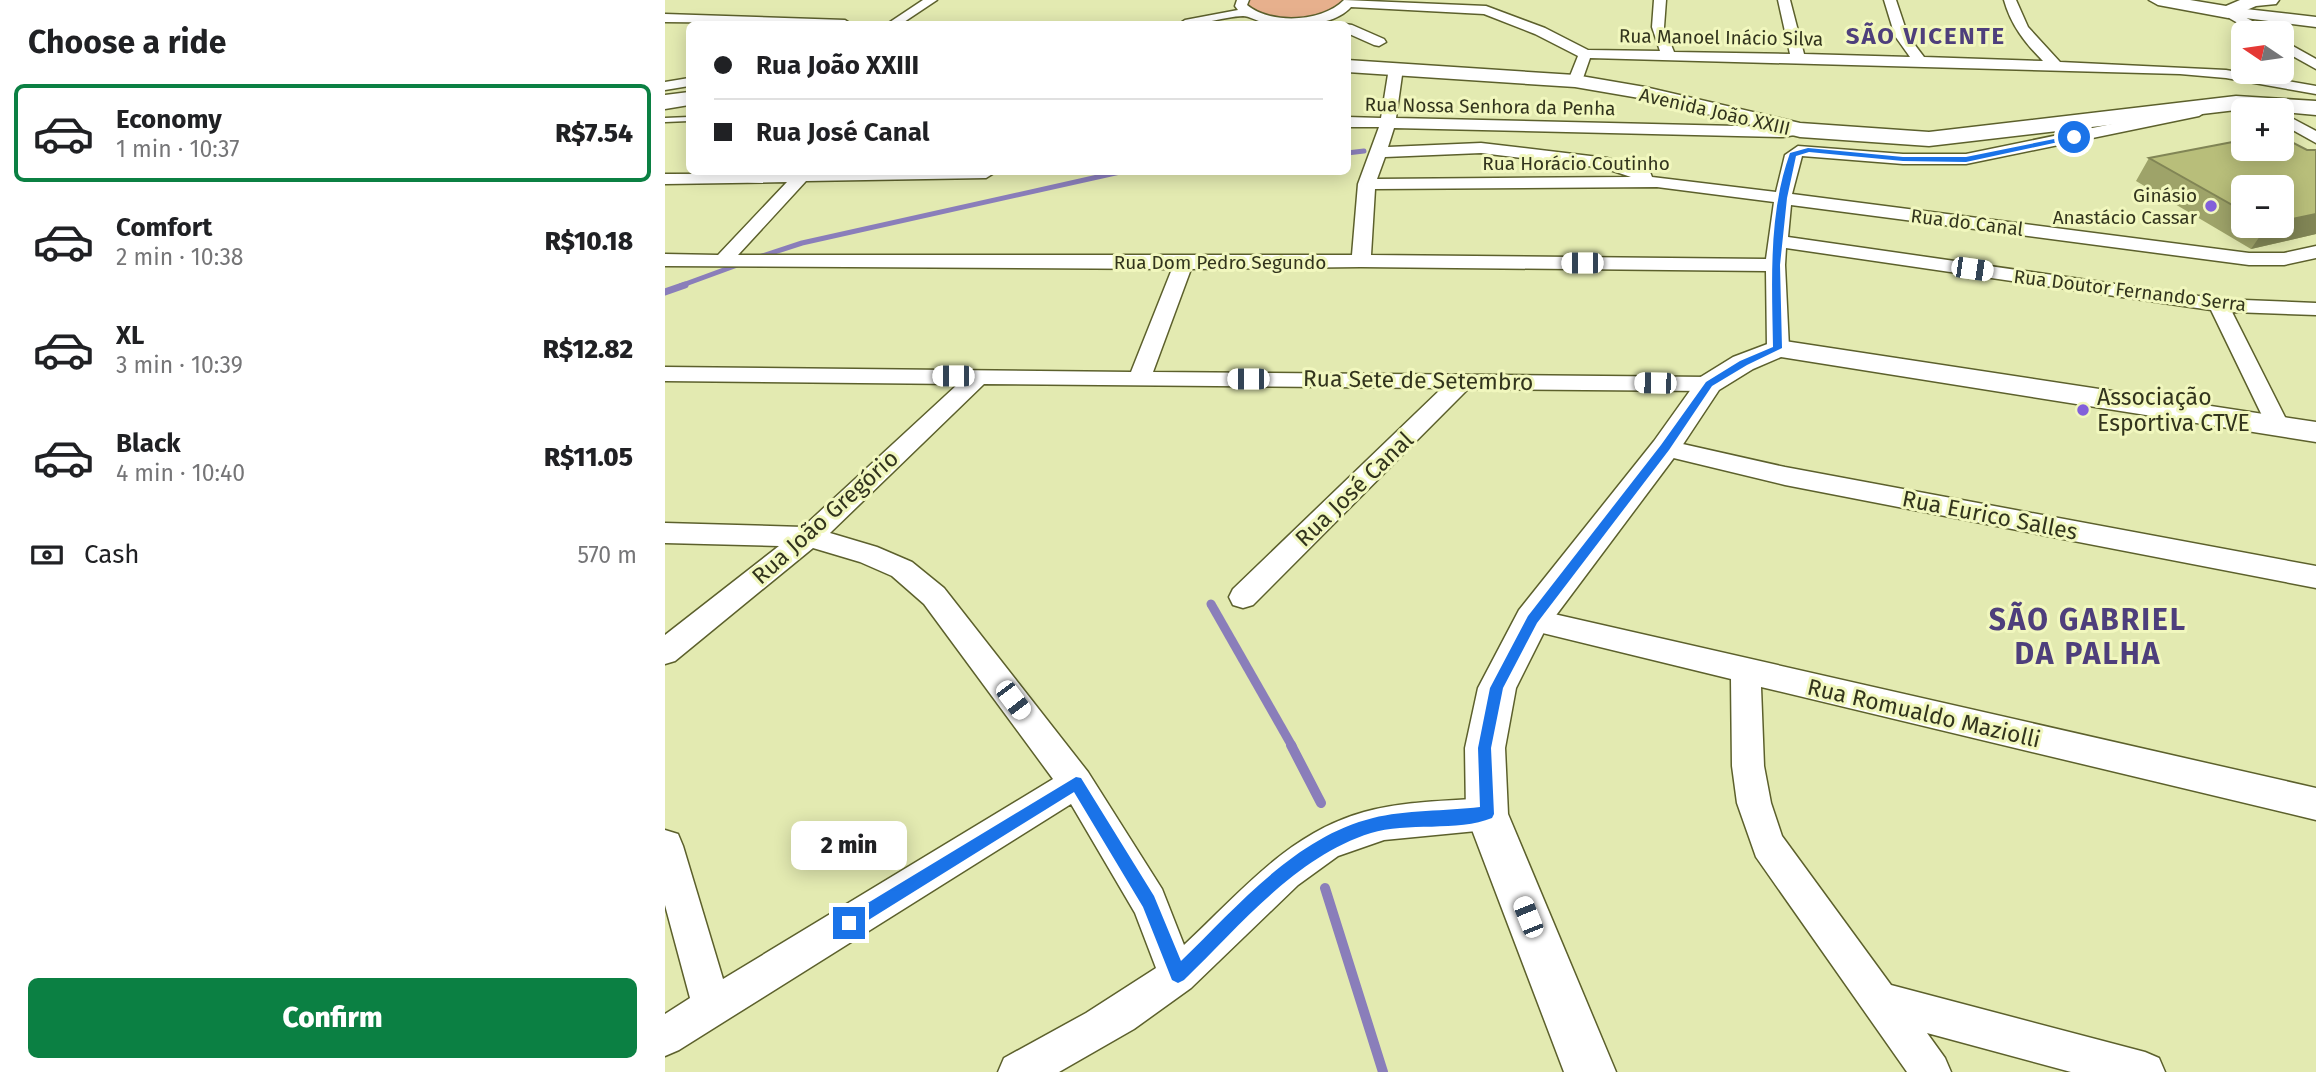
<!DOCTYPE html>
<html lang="en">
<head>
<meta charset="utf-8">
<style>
	body { margin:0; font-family:"Fira Sans",sans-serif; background:#f2f2f2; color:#202124; height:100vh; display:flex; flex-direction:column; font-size:26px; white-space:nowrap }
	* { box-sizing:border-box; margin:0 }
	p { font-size:23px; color:#757577 }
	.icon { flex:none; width:38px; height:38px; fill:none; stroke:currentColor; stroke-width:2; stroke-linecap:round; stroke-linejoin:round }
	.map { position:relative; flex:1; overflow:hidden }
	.details { display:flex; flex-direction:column; background:#fff; width:665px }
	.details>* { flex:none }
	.hud { position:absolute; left:21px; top:21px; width:665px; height:154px; border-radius:10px; box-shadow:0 4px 18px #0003; display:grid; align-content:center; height:154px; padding:0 28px; background:#fff }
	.needle { width:46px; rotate:283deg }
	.tools { position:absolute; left:1566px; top:21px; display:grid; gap:14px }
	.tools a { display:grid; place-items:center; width:63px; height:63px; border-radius:10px; background:#fff; box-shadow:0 4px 18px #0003; font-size:35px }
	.end { position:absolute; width:32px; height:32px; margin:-16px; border:9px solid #1a73e8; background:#fff; box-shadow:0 0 0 4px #fff }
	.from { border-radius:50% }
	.bubble { position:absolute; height:49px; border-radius:10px; background:#fff; box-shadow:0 4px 18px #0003; font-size:23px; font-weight:800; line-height:49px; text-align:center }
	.car { position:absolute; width:21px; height:42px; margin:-21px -10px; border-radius:9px; box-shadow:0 0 5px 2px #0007; background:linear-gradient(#fff 24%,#345 0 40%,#fff 0 76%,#345 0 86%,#fff 0) }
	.hud b { display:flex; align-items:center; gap:24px; height:66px; font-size:26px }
	.hud b+b { border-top:2px solid #e0e0e0 }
	.hud i { width:18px; height:18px; background:#202124 }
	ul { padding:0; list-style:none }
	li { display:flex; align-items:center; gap:21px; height:98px; margin:0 14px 10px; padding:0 14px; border:4px solid transparent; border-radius:10px }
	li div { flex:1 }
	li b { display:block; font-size:26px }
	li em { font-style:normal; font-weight:800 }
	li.selected { border-color:#0b8043 }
	li>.icon { width:63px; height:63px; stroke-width:1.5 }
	h2 { padding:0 28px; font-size:32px; line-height:84px }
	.pay { display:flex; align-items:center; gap:18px; height:77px; padding:0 28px; font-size:26px }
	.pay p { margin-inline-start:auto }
	.button { display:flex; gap:14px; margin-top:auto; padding:14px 28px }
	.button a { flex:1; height:80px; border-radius:10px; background:#0b8043; color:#fff; font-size:28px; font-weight:800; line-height:80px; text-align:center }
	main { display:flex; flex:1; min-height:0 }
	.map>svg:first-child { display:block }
	.green { fill:#e7b08d }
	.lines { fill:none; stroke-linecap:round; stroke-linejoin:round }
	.stream-far3 { stroke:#8a7eba; stroke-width:5 }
	.stream-far2 { stroke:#8a7eba; stroke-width:7 }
	.stream-far1 { stroke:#8a7eba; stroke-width:9 }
	.stream { stroke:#8a7eba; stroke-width:10 }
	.service-casing { stroke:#5c602c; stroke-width:3 }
	.minor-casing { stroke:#5c602c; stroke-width:3 }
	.tertiary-casing { stroke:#5c602c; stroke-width:3 }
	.primary-casing { stroke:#5c602c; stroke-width:3 }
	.service { fill:#fff; fill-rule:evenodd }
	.minor { fill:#fff; fill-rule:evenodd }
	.tertiary { fill:#fff; fill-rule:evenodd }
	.primary { fill:#fff; fill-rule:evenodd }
	.wall { fill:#9ea369; fill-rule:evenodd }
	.shaded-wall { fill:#818555 }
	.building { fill:#b8be7a; stroke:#818555; stroke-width:2 }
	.route { fill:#1a73e8 }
	.poi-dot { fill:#8260da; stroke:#f1f7be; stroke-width:2.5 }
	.labels { text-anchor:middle; stroke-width:6; stroke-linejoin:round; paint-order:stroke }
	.far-street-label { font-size:19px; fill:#32341d; stroke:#f1f7be }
	.far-poi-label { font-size:19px; fill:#32341d; stroke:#f1f7be; text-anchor:end }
	.street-label { font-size:23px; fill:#32341d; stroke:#f1f7be }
	.poi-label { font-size:23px; fill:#32341d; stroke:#f1f7be; text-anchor:start }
	.far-district-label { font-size:24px; font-weight:bold; letter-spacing:2px; fill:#4e3f7c; stroke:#f1f7be }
	.district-label { font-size:30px; font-weight:bold; letter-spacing:2px; fill:#4e3f7c; stroke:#f1f7be }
</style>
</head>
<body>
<main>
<section class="details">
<h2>Choose a ride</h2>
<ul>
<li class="selected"><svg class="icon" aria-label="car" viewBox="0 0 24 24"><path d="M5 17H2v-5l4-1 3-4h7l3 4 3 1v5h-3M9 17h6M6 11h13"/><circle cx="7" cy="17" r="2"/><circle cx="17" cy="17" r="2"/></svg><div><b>Economy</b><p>1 min · 10:37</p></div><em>R$7.54</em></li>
<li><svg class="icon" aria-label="car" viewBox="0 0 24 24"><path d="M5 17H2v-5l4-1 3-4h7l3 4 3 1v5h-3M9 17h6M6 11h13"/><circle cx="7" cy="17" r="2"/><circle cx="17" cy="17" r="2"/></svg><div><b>Comfort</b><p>2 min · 10:38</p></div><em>R$10.18</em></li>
<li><svg class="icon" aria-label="car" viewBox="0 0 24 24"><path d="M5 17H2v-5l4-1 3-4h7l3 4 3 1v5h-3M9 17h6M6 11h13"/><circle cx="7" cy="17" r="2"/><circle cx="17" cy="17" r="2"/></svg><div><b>XL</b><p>3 min · 10:39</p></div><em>R$12.82</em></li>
<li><svg class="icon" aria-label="car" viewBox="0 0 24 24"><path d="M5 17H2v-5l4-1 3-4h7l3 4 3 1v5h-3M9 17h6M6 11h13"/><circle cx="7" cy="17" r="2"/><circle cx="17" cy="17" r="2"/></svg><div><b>Black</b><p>4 min · 10:40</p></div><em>R$11.05</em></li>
</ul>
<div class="pay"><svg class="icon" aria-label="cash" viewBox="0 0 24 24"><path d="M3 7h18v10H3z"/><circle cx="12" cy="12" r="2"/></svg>Cash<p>570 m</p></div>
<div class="button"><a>Confirm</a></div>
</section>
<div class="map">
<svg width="1651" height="1072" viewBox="0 0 1651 1072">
	<rect width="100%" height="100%" fill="#e3eab1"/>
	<path class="green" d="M583,0H679C668,19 620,22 601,16C594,15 587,9 581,6Z"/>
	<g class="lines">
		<g class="stream-far3">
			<path d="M682,153L699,151"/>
			<path d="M91,258L137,243L455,172"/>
			<path d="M15,286L75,264"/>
		</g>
		<path class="stream-far2" d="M0,292L20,285"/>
		<path class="stream-far1" d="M546,604L627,746"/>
		<g class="stream">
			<path d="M626,745L656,803"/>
			<path d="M660,888L718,1072"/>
		</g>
		<defs>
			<path id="service" d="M24,117V121L0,122V118Z"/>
			<g id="minor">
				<path d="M258,0H272L236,24H222Z"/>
				<path d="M572,0H584L582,5C606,25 658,22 679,0L821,6L880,28L923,50L995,51L987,27L989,0H1001L999,27L1009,52L1125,54L1113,0H1125L1139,54L1245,57L1230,36L1219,0H1231L1243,36L1259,57L1378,61C1360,43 1346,25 1339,0H1351L1363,27L1395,62L1561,70L1651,86V94L1561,78L1515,74L925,58L917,81L910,85L903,81L913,56L870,34L819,14L686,7C667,28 624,27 598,22C592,21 584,16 578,16C556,17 536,26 514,24L520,20L573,10L570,6Z"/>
				<path d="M1563,8L1604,30L1606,33H1590L1559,15V9Z"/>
				<path d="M0,14L180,20L186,24L0,22Z"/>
				<path d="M680,24L687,25L719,39L721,42L714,46L709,45L682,33Z"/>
				<path d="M1617,40L1651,59V69L1617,50Z"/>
				<path d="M731,64L738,68L731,118L1118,127L1135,125L1143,130L1141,133L1118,137L729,128L723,147L816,143L942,158L985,172L987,177L1111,192L1120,155L1133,146L1238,154H1301L1534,106L1539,108L1542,111L1534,116L1301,164H1238L1137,156L1127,194L1584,253H1619L1651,246V258L1619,265H1584L1126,205L1123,237L1554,299L1651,303V315L1567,312L1625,427L1621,432L1613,435L1605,432L1546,310L1121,248L1120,265L1124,348L1121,353H1105L1102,348L1101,271L696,267L526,269L488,372L1044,377L1052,379L1055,384L1052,389L1044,391L803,389L588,605L578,608L568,605L564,597L568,589L777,388L319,384L165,533L212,547L247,562L279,588L423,772L497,889L519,945C575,893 623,833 699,812C739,801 781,801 822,798L834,803L839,814L834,825L822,830L719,840L673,856L633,885L526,988L469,1029L394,1072H333L339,1058L421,1013L491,968L470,913L406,804L14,1050L0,1056V1014L25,998L0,905V830L13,834L18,846L58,979L388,779L259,604L227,576L195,562L148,548L10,661L0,664V635L114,546L0,543V523L138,527L293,384L0,381V367L466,372L507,269L0,266V254L53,255L122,182L0,184V174L329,173L321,178L141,181L73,255H687L693,184L714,127H682V117L716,118L724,68ZM816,153L939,168L966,177L712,179L720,157ZM992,187L1109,202L1101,259L706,255L710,189Z"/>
				<path d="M24,78V86L0,90V82Z"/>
				<path d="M1617,113L1651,131V143L1617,124Z"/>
				<path d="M1000,440L1120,467L1651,566V588L1120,485L992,454L988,448L992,442Z"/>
				<path d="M867,609L1651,788V820L1096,687L1099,766L1106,803L1117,836L1226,985L1480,1052L1494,1058L1500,1072H1406L1262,1033L1280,1058L1286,1072H1242L1091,857L1072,803L1067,766L1066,679L857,628L853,620L857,612Z"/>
			</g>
			<g id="tertiary">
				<path d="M1563,7L1651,17V27L1557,15L1555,12Z"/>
				<path d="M1113,340L1651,422V442L1116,357L1088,369L1054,390L1011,455L880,630L851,688L840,748L843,814L951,1072H899L801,814L800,748L813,688L854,610L989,441L1034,378L1068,357Z"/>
			</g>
			<g id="primary">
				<path d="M1484,0H1525L1561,6L1575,0H1614L1611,4L1591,6L1563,18L1493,5Z"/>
				<path d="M682,60L910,75L980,87L1135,123L1264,132L1571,96L1651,101V115L1617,112V110H1571L1264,146L1135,137L980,99L910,87L682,72Z"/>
				<path d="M24,92V105L0,109V95Z"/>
			</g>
		</defs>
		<use href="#service" class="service-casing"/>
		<use href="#minor" class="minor-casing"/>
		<use href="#tertiary" class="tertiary-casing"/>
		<use href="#primary" class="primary-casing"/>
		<use href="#service" class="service"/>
		<use href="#minor" class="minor"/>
		<use href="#tertiary" class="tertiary"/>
		<use href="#primary" class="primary"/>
	</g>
	<path class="wall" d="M1642,150L1651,234L1586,249L1471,181L1484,158ZM1578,187L1617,226H1578Z"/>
	<path class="shaded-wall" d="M1651,214V234L1586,249L1602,226H1617V221Z"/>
	<path class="building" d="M1617,137L1642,150H1651V214L1617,221V187H1578V211L1484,158L1578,140V149H1617Z"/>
	<path class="route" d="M1409,135L1412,138L1301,162L1238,161L1144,152L1131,156L1122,198L1115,265L1117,348L1082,365L1047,386L1004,450L872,623L838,688L826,748L829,814L827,818C793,832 741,822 706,833C630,857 574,927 519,980L513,983L507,980L478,907L409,792L189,929L184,931L178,929L176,923L178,918L411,777L416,778L489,896L516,961C571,908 630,837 708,818C739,810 782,811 815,807L813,748L825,688L863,616L996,445L1041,382L1075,361L1108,347C1107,283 1103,214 1125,153L1143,148L1238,157H1301Z"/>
	<g class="poi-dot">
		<circle cx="1546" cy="206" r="7"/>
		<circle cx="1418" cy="410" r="7"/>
	</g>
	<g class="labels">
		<g class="far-street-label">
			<text transform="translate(1056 37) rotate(1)" y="7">Rua Manoel Inácio Silva</text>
			<text transform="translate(825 106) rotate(1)" y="7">Rua Nossa Senhora da Penha</text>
			<text transform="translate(1050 111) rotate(13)" y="7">Avenida João XXIII</text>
			<text x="911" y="170">Rua Horácio Coutinho</text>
			<text transform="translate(1302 222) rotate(7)" y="7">Rua do Canal</text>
			<text x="555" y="269">Rua Dom Pedro Segundo</text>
			<text transform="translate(1465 290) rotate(7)" y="7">Rua Doutor Fernando Serra</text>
		</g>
		<g class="far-poi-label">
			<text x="1532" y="202">Ginásio<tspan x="1532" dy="22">Anastácio Cassar</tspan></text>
		</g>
		<g class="street-label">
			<text transform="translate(753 380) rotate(1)" y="8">Rua Sete de Setembro</text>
			<text transform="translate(689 489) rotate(-44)" y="8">Rua José Canal</text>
			<text transform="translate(1325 515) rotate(11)" y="8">Rua Eurico Salles</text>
			<text transform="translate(160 517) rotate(-42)" y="8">Rua João Gregório</text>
			<text transform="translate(1259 713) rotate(13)" y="8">Rua Romualdo Maziolli</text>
		</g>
		<g class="poi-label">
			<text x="1432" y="405">Associação<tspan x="1432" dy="26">Esportiva CTVE</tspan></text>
		</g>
		<g class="far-district-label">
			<text x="1261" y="44">SÃO VICENTE</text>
		</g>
		<g class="district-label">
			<text x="1423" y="630">SÃO GABRIEL<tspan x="1423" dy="34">DA PALHA</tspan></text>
		</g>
	</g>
</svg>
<div class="tools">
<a><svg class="needle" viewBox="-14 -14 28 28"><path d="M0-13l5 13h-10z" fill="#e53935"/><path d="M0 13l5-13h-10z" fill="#757577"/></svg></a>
<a>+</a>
<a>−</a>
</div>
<i class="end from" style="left:1409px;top:137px"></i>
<i class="end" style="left:184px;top:923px"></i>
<div class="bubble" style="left:126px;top:821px;width:116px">2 min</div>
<i class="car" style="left:917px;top:263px;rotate:270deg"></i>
<i class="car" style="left:1307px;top:269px;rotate:98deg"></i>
<i class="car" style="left:288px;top:376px;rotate:270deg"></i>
<i class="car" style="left:583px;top:379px;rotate:270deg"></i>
<i class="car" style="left:990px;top:383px;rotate:271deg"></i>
<i class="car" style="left:348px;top:700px;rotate:143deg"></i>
<i class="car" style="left:863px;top:917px;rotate:338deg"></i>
<div class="hud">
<b><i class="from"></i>Rua João XXIII</b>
<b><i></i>Rua José Canal</b>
</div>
</div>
</main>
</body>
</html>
